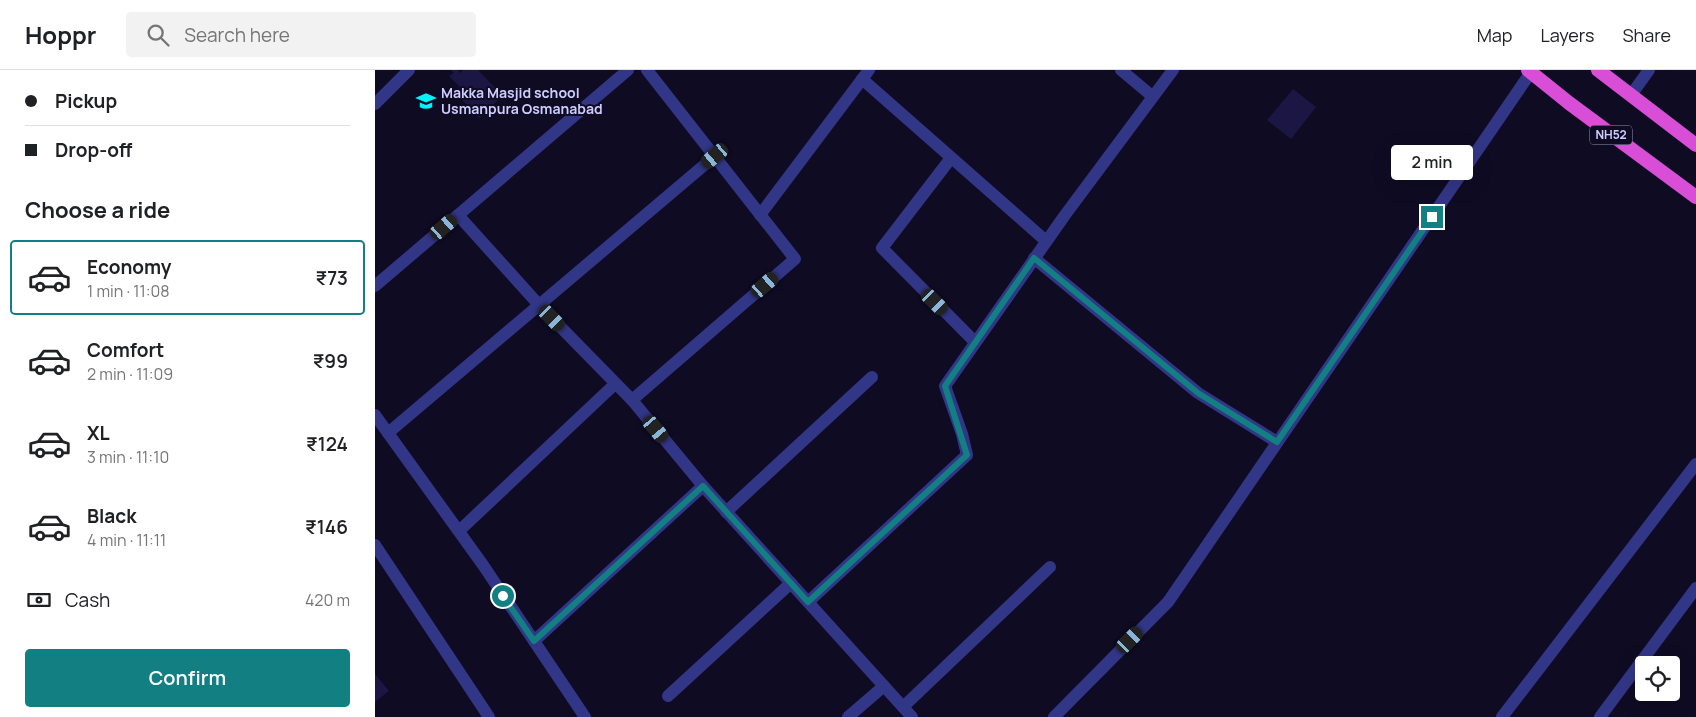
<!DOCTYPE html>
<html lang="en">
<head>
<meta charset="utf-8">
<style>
	body { margin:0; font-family:Manrope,sans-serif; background:#f2f2f2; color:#202124; height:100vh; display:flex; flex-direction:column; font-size:19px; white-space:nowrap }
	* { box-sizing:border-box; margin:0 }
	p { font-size:16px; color:#757577 }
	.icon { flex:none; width:28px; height:28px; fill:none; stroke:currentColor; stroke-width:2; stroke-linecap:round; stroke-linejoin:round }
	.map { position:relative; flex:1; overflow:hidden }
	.side { display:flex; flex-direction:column; background:#fff; width:375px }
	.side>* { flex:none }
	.guide { display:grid; align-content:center; height:110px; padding:0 25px; background:#fff }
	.controls { position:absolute; left:1260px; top:586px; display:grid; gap:10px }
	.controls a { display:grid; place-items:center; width:45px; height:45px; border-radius:5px; background:#fff; box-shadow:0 5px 20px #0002; font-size:25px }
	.end { position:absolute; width:22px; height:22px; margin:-11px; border:6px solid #127f83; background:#fff; box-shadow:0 0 0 2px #fff }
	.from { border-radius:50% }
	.bubble { position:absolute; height:35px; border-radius:5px; background:#fff; box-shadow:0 5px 20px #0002; font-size:16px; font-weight:600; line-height:35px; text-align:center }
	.car { position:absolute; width:15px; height:30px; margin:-15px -8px; border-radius:6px; box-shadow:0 0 4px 1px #0007; background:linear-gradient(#222 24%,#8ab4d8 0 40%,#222 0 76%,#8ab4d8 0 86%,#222 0) }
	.guide b { display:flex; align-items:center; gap:18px; height:48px; font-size:19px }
	.guide b+b { border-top:1px solid #e0e0e0 }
	.guide i { width:12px; height:12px; background:#202124 }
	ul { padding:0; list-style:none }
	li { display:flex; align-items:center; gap:15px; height:75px; margin:0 10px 8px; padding:0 15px; border:2px solid transparent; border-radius:5px }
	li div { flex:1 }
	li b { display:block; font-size:19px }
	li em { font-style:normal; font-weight:600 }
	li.on { border-color:#127f83 }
	li>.icon { width:45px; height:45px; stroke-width:1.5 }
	h2 { padding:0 25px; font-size:22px; line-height:60px }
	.pay { display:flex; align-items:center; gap:12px; height:55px; padding:0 25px; font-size:19px }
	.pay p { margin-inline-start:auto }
	.action { display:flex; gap:10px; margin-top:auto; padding:10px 25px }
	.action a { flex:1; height:58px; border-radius:5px; background:#127f83; color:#fff; font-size:20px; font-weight:600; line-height:58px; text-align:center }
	header { display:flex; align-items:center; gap:30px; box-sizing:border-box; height:70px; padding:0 25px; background:#fff; border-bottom:1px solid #e0e0e0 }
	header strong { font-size:24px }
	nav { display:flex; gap:28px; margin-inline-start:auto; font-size:18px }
	.search { width:350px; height:45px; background:#f2f2f2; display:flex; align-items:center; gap:12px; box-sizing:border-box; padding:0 18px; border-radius:5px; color:#757577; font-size:19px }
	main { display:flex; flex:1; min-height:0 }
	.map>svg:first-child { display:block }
	.building { fill:#1c1645 }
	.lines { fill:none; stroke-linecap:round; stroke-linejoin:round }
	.minor { stroke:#323686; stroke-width:12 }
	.trunk { stroke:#d84ed6; stroke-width:14 }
	.route { stroke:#127f83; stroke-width:6 }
	.labels { text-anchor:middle; stroke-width:4; stroke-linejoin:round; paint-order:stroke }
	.shield { fill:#0e0b23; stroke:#9593bd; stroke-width:1 }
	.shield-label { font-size:12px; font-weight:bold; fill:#cfcdff }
	.poi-label { font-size:14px; font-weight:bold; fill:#cfcdff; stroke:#0e0b23; text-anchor:start }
</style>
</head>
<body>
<header>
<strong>Hoppr</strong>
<div class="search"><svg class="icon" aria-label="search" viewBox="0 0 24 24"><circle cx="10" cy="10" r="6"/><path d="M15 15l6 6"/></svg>Search here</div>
<nav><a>Map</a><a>Layers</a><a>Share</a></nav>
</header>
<main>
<section class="side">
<div class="guide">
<b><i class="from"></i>Pickup</b>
<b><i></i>Drop-off</b>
</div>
<h2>Choose a ride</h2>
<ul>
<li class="on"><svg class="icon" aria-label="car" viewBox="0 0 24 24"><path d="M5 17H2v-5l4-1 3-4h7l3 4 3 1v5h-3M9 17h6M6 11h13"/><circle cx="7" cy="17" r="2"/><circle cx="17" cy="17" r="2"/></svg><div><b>Economy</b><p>1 min · 11:08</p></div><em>₹73</em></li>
<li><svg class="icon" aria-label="car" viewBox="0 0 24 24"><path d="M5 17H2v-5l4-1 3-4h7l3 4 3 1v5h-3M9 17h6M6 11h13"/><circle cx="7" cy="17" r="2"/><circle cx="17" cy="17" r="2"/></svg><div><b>Comfort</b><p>2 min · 11:09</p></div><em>₹99</em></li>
<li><svg class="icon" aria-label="car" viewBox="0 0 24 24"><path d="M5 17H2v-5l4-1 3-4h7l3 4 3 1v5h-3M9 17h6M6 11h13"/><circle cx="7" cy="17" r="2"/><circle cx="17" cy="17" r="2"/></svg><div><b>XL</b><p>3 min · 11:10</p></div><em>₹124</em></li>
<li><svg class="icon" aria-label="car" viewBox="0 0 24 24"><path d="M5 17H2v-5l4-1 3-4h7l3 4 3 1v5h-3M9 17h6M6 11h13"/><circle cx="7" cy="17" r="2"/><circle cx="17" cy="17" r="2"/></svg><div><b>Black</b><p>4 min · 11:11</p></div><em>₹146</em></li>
</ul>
<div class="pay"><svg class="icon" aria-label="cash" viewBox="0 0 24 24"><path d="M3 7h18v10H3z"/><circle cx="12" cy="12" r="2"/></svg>Cash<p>420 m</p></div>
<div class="action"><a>Confirm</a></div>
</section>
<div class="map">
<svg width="1321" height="647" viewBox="0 0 1321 647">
	<rect width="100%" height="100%" fill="#0e0b23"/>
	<g class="building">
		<path d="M76,0H83L85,3L88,0H103L123,21L118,25L123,30L104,48L80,22L85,17L74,6L79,3Z"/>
		<path d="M918,19L941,37L916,69L892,50Z"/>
		<path d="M0,604L14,621L0,632Z"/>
	</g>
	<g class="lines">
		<g class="minor">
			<path d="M746,0L777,26"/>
			<path d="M487,9L671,171"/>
			<path d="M1256,25L1274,0"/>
			<path d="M0,34L34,0"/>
			<path d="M576,88L507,178L600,272"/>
			<path d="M83,145L164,235L257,330L328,416L537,647"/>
			<path d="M385,145L494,0"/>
			<path d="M659,188L823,323L902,372"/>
			<path d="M0,216L253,0"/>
			<path d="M257,330L420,189L272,0"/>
			<path d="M0,345L108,495L210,647"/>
			<path d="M13,363L340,86"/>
			<path d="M351,442L497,307"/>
			<path d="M84,461L240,314"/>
			<path d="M0,475L114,647"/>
			<path d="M433,532L592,385L587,364L570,316L690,145L798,0"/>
			<path d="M159,571L328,416"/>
			<path d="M293,626L416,513"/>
			<path d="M528,637L675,497"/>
			<path d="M473,647L509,616"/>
			<path d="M679,647L793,532L1156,2"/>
			<path d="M1127,647L1321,394"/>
			<path d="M1225,647L1321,518"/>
		</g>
		<g class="trunk">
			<path d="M1153,0L1194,33L1321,127"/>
			<path d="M1223,0L1321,75"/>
		</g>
	</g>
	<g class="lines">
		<path class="route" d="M128,526L159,571L328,416L433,532L592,385L570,316L659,188L823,323L902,372L1057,147"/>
	</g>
	<defs>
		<symbol id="school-bare" viewBox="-9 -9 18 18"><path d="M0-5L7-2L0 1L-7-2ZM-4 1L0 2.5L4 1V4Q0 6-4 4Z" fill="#00f3f8" stroke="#0e0b23" stroke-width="2.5" paint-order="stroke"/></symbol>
	</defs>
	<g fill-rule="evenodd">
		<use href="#school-bare" x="37" y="17" width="28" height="28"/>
	</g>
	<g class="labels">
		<rect class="shield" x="1215" y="55.5" width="42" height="19" rx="4"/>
		<g class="shield-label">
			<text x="1236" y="69">NH52</text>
		</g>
		<g class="poi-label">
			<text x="66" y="28">Makka Masjid school<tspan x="66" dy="16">Usmanpura Osmanabad</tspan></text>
		</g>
	</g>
</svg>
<div class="controls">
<a><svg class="icon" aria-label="locate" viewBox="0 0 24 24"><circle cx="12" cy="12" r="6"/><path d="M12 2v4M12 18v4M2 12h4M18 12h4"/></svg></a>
</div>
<i class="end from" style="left:128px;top:526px"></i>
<i class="end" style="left:1057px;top:147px"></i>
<div class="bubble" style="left:1016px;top:75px;width:82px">2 min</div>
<i class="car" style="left:340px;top:86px;rotate:230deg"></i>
<i class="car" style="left:69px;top:157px;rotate:49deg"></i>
<i class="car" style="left:390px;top:215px;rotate:49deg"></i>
<i class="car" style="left:560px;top:232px;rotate:135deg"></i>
<i class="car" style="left:177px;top:248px;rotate:136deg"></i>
<i class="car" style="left:281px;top:359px;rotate:140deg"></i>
<i class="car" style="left:755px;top:570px;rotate:45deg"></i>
</div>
</main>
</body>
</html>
